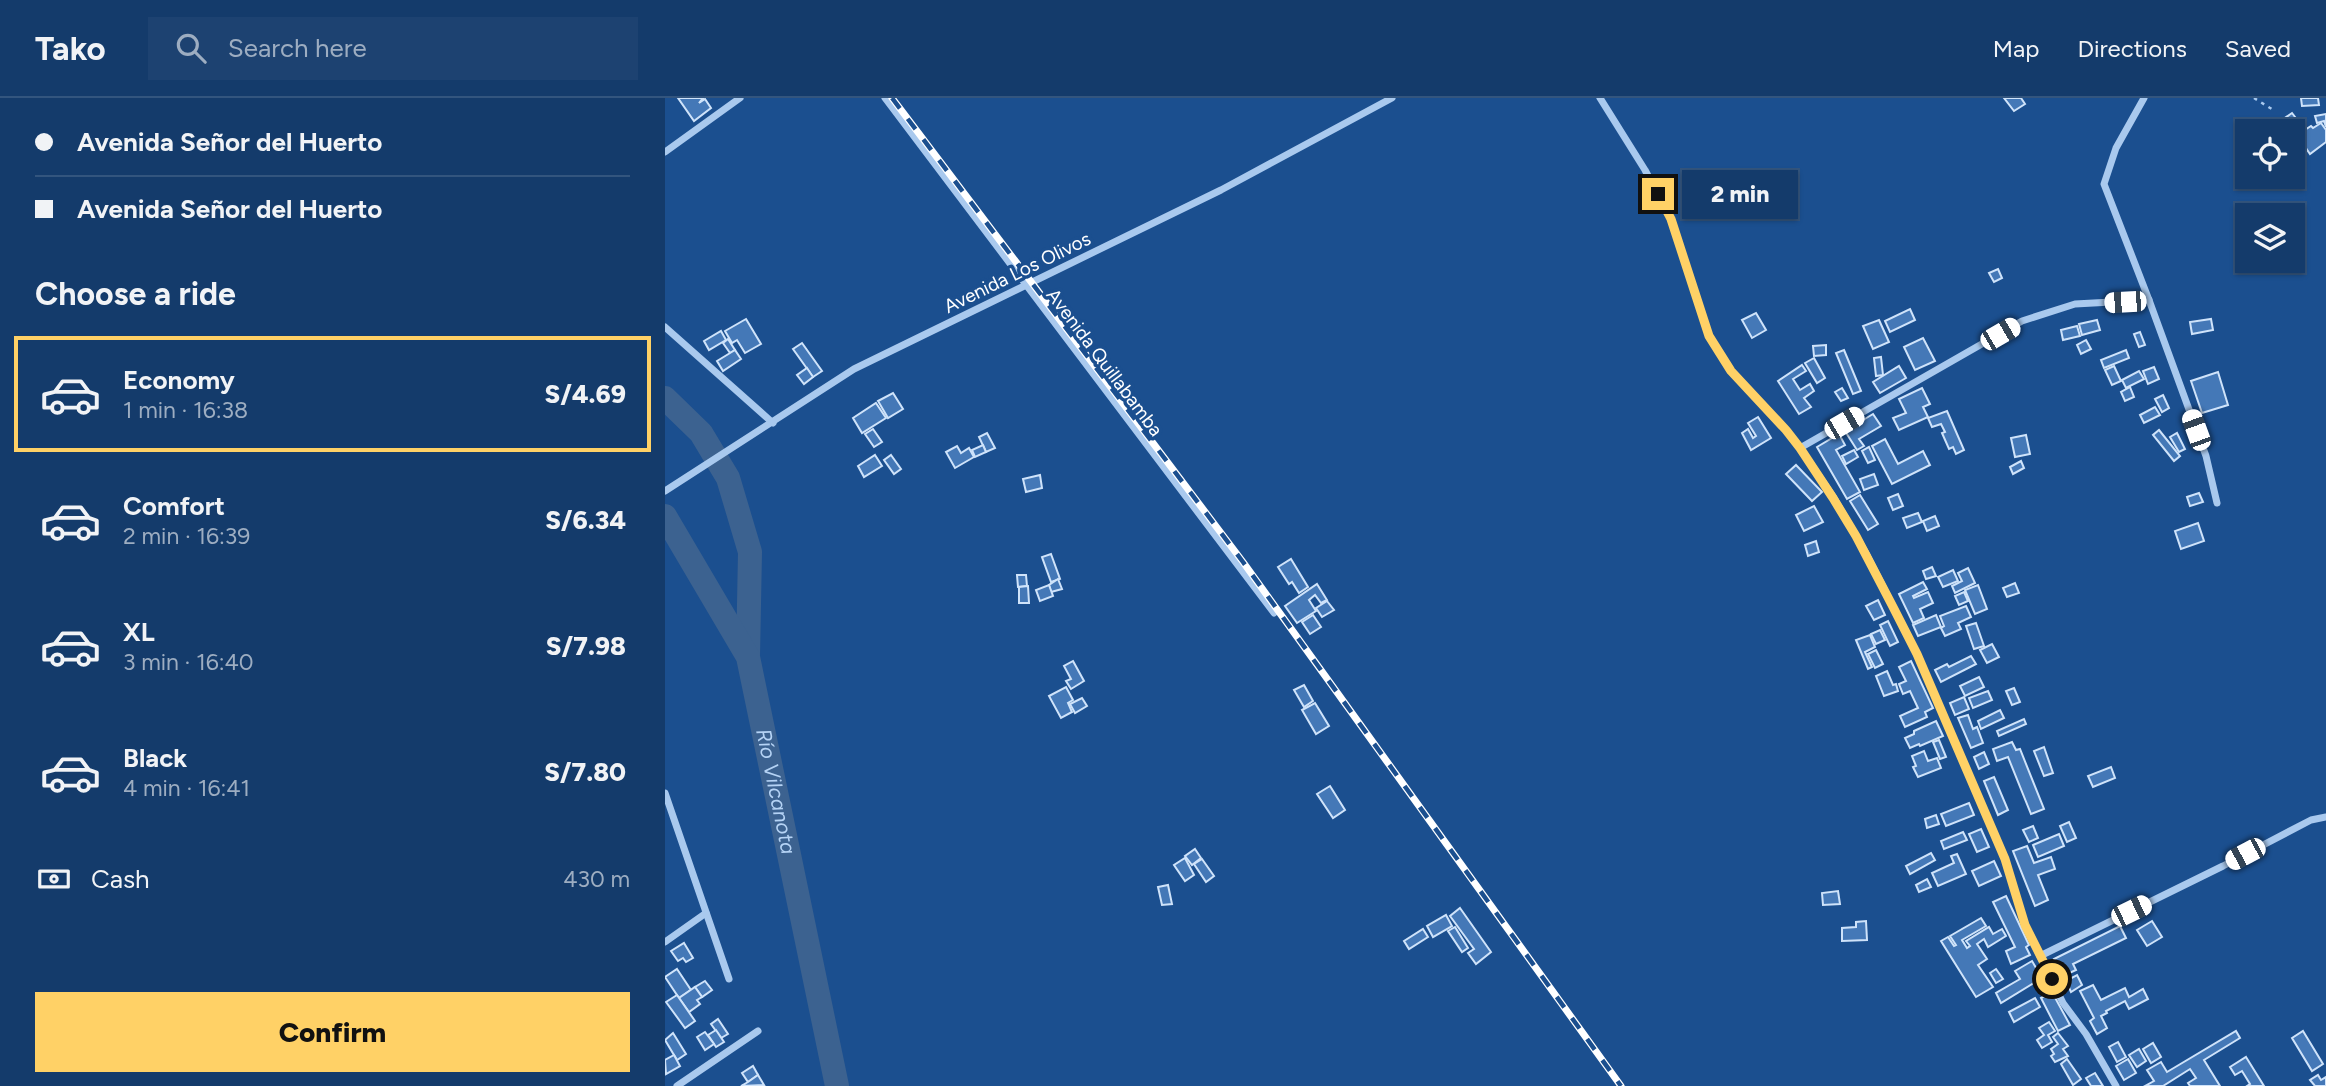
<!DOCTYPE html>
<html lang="en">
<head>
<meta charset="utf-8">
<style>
	body { margin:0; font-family:Figtree,sans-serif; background:#1d4271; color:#f1f3f6; height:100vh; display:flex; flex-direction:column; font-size:26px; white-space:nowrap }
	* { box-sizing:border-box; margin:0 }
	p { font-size:23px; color:#9dadc1 }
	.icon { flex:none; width:38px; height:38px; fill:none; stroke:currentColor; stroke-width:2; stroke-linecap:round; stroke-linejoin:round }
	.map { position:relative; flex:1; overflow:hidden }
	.sheet { display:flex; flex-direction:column; background:#143b6b; width:665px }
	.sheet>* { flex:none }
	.top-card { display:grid; align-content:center; height:154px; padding:0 35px; background:#143b6b }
	.fabs { position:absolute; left:1570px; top:21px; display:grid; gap:14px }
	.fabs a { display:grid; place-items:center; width:70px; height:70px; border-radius:0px; background:#143b6b; box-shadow:0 2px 5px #0004,0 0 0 2px #33557e; font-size:35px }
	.end { position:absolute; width:32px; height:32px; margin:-16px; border:9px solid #ffd166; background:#111; box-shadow:0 0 0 4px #111 }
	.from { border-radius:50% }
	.bubble { position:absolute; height:49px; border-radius:0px; background:#143b6b; box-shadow:0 2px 5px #0004,0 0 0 2px #33557e; font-size:23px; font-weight:800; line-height:49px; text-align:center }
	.car { position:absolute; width:21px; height:42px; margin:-21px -10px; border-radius:9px; box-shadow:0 0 5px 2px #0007; background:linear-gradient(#fff 24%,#345 0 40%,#fff 0 76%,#345 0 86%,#fff 0) }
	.top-card b { display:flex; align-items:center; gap:24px; height:66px; font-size:26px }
	.top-card b+b { border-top:2px solid #33557e }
	.top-card i { width:18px; height:18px; background:#f1f3f6 }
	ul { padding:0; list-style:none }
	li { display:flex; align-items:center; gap:21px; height:116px; margin:0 14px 10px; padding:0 21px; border:4px solid transparent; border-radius:0px }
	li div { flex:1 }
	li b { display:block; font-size:26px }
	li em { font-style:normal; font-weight:800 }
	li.selected { border-color:#ffd166 }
	li>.icon { width:63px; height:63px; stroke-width:1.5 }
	h2 { padding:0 35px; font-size:32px; line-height:84px }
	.pay { display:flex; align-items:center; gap:18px; height:77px; padding:0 35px; font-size:26px }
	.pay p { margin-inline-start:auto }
	.button { display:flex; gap:14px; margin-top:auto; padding:14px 35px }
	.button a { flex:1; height:80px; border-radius:0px; background:#ffd166; color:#111; font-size:28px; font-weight:800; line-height:80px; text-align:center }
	header { display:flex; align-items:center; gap:42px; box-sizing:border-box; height:98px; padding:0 35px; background:#143b6b; border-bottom:2px solid #33557e }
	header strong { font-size:33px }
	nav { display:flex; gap:38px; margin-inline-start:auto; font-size:24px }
	.search { width:490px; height:63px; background:#1d4271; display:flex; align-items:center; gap:18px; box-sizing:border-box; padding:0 24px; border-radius:0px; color:#9dadc1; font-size:26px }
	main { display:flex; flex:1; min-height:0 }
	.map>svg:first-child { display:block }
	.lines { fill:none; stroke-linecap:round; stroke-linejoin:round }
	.river { stroke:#3c6290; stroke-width:24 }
	.building { fill:#4478b7; stroke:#cfe3fa; stroke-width:2 }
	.path { stroke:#a9c9ee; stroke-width:2.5; stroke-dasharray:3.5 5; stroke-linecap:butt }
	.street { stroke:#a9c9ee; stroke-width:7 }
	.rail-casing { stroke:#fff; stroke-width:7 }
	.rail { stroke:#1b4f8f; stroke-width:4.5; stroke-dasharray:13; stroke-linecap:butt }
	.route { stroke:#ffd166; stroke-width:9 }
	.labels { text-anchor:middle; stroke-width:7; stroke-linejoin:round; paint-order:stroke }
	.street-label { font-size:19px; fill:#fff; stroke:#1b4f8f }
	.water-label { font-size:21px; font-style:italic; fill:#b5d3f5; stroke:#1b4f8f }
</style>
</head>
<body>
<header>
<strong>Tako</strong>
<div class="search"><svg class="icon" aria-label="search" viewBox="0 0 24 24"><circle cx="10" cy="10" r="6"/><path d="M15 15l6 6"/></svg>Search here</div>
<nav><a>Map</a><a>Directions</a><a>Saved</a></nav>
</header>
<main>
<section class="sheet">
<div class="top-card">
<b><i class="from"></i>Avenida Señor del Huerto</b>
<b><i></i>Avenida Señor del Huerto</b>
</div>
<h2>Choose a ride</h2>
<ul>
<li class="selected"><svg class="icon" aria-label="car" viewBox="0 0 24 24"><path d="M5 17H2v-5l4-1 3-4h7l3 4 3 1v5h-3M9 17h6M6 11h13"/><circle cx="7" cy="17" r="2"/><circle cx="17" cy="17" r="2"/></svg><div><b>Economy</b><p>1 min · 16:38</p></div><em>S/4.69</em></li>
<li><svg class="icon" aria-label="car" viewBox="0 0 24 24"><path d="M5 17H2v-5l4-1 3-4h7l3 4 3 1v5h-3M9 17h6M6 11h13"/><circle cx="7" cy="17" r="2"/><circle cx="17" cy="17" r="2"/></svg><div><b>Comfort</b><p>2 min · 16:39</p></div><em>S/6.34</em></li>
<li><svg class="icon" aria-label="car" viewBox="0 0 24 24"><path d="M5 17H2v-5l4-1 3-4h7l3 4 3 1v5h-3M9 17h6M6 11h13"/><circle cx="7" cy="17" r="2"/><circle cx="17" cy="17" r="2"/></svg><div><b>XL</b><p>3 min · 16:40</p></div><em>S/7.98</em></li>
<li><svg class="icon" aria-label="car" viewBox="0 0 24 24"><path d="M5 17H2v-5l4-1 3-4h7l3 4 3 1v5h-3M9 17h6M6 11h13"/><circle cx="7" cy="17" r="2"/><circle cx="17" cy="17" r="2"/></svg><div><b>Black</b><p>4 min · 16:41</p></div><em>S/7.80</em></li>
</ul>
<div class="pay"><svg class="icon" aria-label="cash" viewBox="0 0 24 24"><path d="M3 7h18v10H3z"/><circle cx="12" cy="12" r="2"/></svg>Cash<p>430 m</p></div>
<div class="button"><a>Confirm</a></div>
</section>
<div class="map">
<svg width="1661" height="988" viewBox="0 0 1661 988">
	<rect width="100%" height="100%" fill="#1b4f8f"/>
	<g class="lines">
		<g class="river">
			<path d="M0,300L36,335L63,380L85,454L83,558"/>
			<path id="s1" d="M0,418L83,559L172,988"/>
		</g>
	</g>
	<g class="building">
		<path d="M13,0H38L34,5L40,1L46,10L29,23Z"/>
		<path d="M1339,0H1356L1360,6L1349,13Z"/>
		<path d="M1636,0H1653L1654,7L1637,8Z"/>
		<path d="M1627,15L1637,28L1628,34L1617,22Z"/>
		<path d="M1661,16V29L1659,23L1652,25L1650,18Z"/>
		<path d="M1656,25L1661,32V44L1645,56L1632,37L1646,28L1648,30Z"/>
		<path d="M1333,171L1337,180L1329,184L1324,175Z"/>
		<path d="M1245,211L1250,222L1225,234L1220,223Z"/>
		<path d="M1091,215L1101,232L1087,240L1077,222Z"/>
		<path d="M81,221L96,246L80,255L72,242L67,245L60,233Z"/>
		<path d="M1546,221L1548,232L1527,236L1525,224Z"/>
		<path d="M1214,222L1224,244L1208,251L1198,228Z"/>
		<path d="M1432,222L1435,232L1417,237L1414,226Z"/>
		<path d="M1412,228L1415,238L1398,242L1396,232Z"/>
		<path d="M56,233L61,242L44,252L39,243Z"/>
		<path d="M1475,234L1480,247L1474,249L1469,236Z"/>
		<path d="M1258,240L1270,263L1250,272L1239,249Z"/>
		<path d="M63,241L70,252L65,255L58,245Z"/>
		<path d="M1421,242L1426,251L1416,256L1412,247Z"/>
		<path d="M137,245L157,273L148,279L128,251Z"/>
		<path d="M1161,247V257L1149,258L1148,248Z"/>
		<path d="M70,252L76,261L58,273L52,263Z"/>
		<path d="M1179,252L1196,293L1188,296L1171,255Z"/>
		<path d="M1461,252L1464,260L1439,270L1436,262Z"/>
		<path d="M1216,259L1218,277L1211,278L1209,260Z"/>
		<path d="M1149,260L1160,280L1152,285L1140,265Z"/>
		<path d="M1137,267L1141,273L1128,281L1135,292L1145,286L1149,293L1139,300L1146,309L1134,316L1113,283Z"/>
		<path d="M1234,268L1241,280L1215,295L1208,284Z"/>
		<path d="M1449,268L1456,283L1447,287L1440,272Z"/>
		<path d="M1489,269L1494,281L1483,286L1478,273Z"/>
		<path d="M142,270L148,279L139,286L132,277Z"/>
		<path d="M1474,273L1479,281L1461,290L1457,282Z"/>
		<path d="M1553,274L1563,307L1537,315L1526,283Z"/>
		<path d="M1465,289L1469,299L1460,303L1456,294Z"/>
		<path d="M1177,290L1183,300L1176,303L1170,294Z"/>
		<path d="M1257,290L1265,306L1258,309L1263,319L1234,332L1228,320L1241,315L1234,301Z"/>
		<path d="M228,295L238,311L223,320L213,303Z"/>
		<path d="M1498,297L1504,310L1497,314L1490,301Z"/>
		<path d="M211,305L221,320L197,335L188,320Z"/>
		<path d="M1490,309L1495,317L1479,325L1475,317Z"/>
		<path d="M1282,313L1299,352L1291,356L1288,349L1284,351L1277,335L1280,334L1276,326L1267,329L1263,320Z"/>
		<path d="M1208,316L1216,328L1194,341L1199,348L1192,352L1180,333Z"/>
		<path d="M1093,319L1106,340L1086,352L1077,335L1083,331L1088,340L1091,338L1083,325Z"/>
		<path d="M208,331L217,344L209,349L200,336Z"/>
		<path d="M1494,332L1515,358L1509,363L1488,337Z"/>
		<path d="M322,335L330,350L321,354L314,339Z"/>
		<path d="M1512,335L1520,351L1514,354L1505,339Z"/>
		<path d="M1174,336L1180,347L1171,352L1195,394L1182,401L1152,349Z"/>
		<path d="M1361,337L1365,356L1350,359L1346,340Z"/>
		<path d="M1220,341L1233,366L1258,353L1265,367L1227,386L1207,348Z"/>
		<path d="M318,347L321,354L310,359L307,352Z"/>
		<path d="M292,348L296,355L304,350L309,359L290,370L281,354Z"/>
		<path d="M1204,349L1210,362L1203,365L1197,353Z"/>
		<path d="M1189,352L1193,359L1181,366L1177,358Z"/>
		<path d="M210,357L217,368L199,379L193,368Z"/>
		<path d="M226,357L236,371L229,376L219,362Z"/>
		<path d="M1356,363L1359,370L1348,376L1345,369Z"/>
		<path d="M1131,367L1157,394L1147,403L1121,376Z"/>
		<path d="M1209,376L1213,387L1199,392L1195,381Z"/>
		<path d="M375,377L377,390L361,394L358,381Z"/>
		<path d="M1534,395L1538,404L1525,408L1522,399Z"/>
		<path d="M1233,396L1238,408L1228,412L1223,400Z"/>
		<path d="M1195,397L1213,426L1203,432L1185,403Z"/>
		<path d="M1149,408L1158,424L1139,433L1131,417Z"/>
		<path d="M1253,415L1257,424L1242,430L1238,420Z"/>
		<path d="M1270,418L1274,428L1262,433L1258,423Z"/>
		<path d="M1533,425L1539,443L1516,451L1510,433Z"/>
		<path d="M1151,443L1154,454L1143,458L1140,447Z"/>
		<path d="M386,456L395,481L386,484L377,459Z"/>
		<path d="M626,461L643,489L634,495L627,484L624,486L613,469Z"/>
		<path d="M1267,469L1271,478L1261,481L1258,473Z"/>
		<path d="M1303,470L1310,485L1290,495L1287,488L1297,483L1293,475Z"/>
		<path d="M1288,472L1293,483L1278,489L1273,479Z"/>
		<path d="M352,477H361L362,488L353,489Z"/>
		<path d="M393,481L397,491L386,494L384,487Z"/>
		<path d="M1258,484L1262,491L1248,498L1249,500L1263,494L1268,505L1255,511L1259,520L1248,525L1234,496Z"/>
		<path d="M1350,485L1354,495L1342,499L1338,490Z"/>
		<path d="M652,486L662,502L656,505L650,497L644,502L651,513L632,525L620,508Z"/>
		<path d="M384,487L388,498L375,503L371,492Z"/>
		<path d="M1313,487L1322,511L1310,516L1300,492Z"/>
		<path d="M363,488L364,505H354V489Z"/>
		<path d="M1299,494L1303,503L1294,507L1290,498Z"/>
		<path d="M1213,502L1220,517L1209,522L1201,508Z"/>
		<path d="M662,503L669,512L657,519L651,510Z"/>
		<path d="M1301,508L1306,519L1293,525L1296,531L1280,538L1276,530L1279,528L1275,518Z"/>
		<path d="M648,517L656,529L645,536L637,524Z"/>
		<path d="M1271,517L1276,529L1253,538L1248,527Z"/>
		<path d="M1223,523L1233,544L1225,548L1215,527Z"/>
		<path d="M1311,525L1319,548L1309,551L1301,528Z"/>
		<path d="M1215,532L1220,542L1211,546L1206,536Z"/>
		<path d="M1205,537L1210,549L1200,554L1207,569L1203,571L1191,542Z"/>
		<path d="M1327,546L1334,559L1322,565L1315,552Z"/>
		<path d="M1211,552L1218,566L1210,570L1203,556Z"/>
		<path d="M1306,558L1311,566L1276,584L1270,572L1282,566L1284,569Z"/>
		<path d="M408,563L419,583L406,591L401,583L406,581L399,568Z"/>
		<path d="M1246,563L1268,610L1260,614L1262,619L1240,629L1235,618L1253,610L1245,593L1238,596L1234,586L1241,583L1234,569Z"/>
		<path d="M1222,573L1228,587L1231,586L1233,593L1219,598L1211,578Z"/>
		<path d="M1314,579L1319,589L1300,598L1295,588Z"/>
		<path d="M639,587L648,603L639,609L629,592Z"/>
		<path d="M401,589L408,602L403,605L407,614L396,620L384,598Z"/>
		<path d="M1349,590L1355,604L1347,607L1341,593Z"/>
		<path d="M1323,593L1327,602L1308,610L1304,600Z"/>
		<path d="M1299,599L1304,611L1290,617L1285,605Z"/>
		<path d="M417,600L422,608L410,615L405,606Z"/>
		<path d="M650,605L664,628L651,636L637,612Z"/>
		<path d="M1335,612L1339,620L1316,631L1313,623Z"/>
		<path d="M1303,617L1308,631L1312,629L1318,645L1306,650L1293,620Z"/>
		<path d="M1359,621L1361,626L1334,638L1332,633Z"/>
		<path d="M1271,623L1278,638L1255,648L1254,646L1245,650L1240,640L1249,636V633Z"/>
		<path d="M1274,642L1281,659L1275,661L1268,644Z"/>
		<path d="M1347,644L1351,652L1355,651L1379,711L1366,716L1343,659L1332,663L1328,651Z"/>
		<path d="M1379,649L1388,675L1379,678L1369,653Z"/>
		<path d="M1259,653L1263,663L1272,660L1276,670L1253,679L1248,669L1251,668L1247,658Z"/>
		<path d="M1319,654L1324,666L1314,671L1309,659Z"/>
		<path d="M1446,669L1450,680L1428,689L1423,678Z"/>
		<path d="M1329,679L1343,712L1333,717L1319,683Z"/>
		<path d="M665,688L680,712L668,720L652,696Z"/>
		<path d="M1304,705L1309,717L1281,728L1276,716Z"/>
		<path d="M1271,717L1274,726L1262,730L1260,721Z"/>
		<path d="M1404,724L1411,740L1402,744L1395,728Z"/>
		<path d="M1368,728L1373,740L1364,744L1358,732Z"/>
		<path d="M1316,731L1324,749L1312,754L1304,736Z"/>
		<path d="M1298,734L1302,742L1279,751L1276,743Z"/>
		<path d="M1394,736L1399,748L1373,759L1368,747Z"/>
		<path d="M1362,748L1369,765L1386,759L1390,771L1373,777L1383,802L1370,808L1348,753Z"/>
		<path d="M530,751L536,760L527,767L520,758Z"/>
		<path d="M1266,755L1270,762L1245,776L1241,768Z"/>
		<path d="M1292,756L1301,776L1273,788L1267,775L1289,765L1286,758Z"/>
		<path d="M520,760L529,777L520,783L509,767Z"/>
		<path d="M537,761L549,778L541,784L529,766Z"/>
		<path d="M1329,763L1336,778L1314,788L1307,773Z"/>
		<path d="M1262,781L1266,789L1254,794L1251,787Z"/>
		<path d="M503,787L507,806L497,807L493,789Z"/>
		<path d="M1173,793L1175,806L1158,807L1157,795Z"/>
		<path d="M1341,798L1364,847L1361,849L1365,857L1346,866L1341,853L1350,849L1328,804Z"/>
		<path d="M795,810L826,854L811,866L803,855L809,851L785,818Z"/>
		<path d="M781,817L787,828L768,839L762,828Z"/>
		<path d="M1316,820L1321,828L1297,842L1302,850L1305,848L1301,843L1324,829L1328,836L1337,831L1341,838L1323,849L1319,841L1312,846L1322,861L1313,867L1328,889L1311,899L1276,843L1283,839L1289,848L1291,847L1285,838Z"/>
		<path d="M1201,823L1202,842L1177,843V830L1191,829V824Z"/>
		<path d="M1487,823L1497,839L1482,848L1472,832Z"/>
		<path d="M1455,828L1461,840L1408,866L1411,872L1398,878L1389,861Z"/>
		<path d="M790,829L803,850L797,854L783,833Z"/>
		<path d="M758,831L763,839L744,851L739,843Z"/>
		<path d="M19,845L28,860L21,864L18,860L13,863L6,853Z"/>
		<path d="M1367,863L1377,880L1336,905L1331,895L1355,881L1350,873Z"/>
		<path d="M12,871L26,892L14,900L0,879Z"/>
		<path d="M1331,871L1338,881L1331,885L1325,875Z"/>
		<path d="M1412,877L1417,887L1406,894L1401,883Z"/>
		<path d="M40,883L47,892L37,899L30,889Z"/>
		<path d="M1428,887L1436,902L1460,890L1464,899L1478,891L1483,901L1464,911L1460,903L1441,913L1442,915L1436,918L1442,930L1432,936L1425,923L1429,920L1415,893Z"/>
		<path d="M30,889L37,899L32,902L35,906L24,914L14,900Z"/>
		<path d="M1387,894L1405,927L1393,933L1376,900Z"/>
		<path d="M12,897L30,923L20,930L1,904Z"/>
		<path d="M1370,900L1375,909L1349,924L1344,914Z"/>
		<path d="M53,921L63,936L56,940L46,926Z"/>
		<path d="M1384,924L1390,933L1383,937L1387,944L1377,950L1372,942L1379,937L1374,930Z"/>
		<path d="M51,932L59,944L51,949L43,937Z"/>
		<path d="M1571,933L1575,940L1539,962L1555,988H1525L1523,985L1531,980L1525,971L1498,988H1480L1489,983L1482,972L1496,964L1502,974Z"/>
		<path d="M1638,933L1658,966L1647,973L1627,940Z"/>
		<path d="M40,934L49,946L40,952L32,939Z"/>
		<path d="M8,935L21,956L12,962L0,942Z"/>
		<path d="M1393,935L1403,948L1398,951L1403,958L1390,964L1386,958L1389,956L1386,951L1393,946L1388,939Z"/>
		<path d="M1453,944L1461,959L1452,964L1444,949Z"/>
		<path d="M1488,945L1496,959L1486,965L1478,951Z"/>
		<path d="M1474,951L1481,963L1472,969L1464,957Z"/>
		<path d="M9,957L15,968L1,976L0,962Z"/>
		<path d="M1581,959L1599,988H1582L1585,986L1577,973L1570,977L1565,969Z"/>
		<path d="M1402,961L1416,981L1408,987L1396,966Z"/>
		<path d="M1463,961L1471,975L1459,982L1451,968Z"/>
		<path d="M88,968L93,977L83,984L77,975Z"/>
		<path d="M1430,975L1438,988H1426L1421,980Z"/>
		<path d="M93,977L99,987L76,988L83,984Z"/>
		<path d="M1653,977L1656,982L1661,979V988H1650L1645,982Z"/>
	</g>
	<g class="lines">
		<path class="path" d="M1589,0L1610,13"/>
		<g class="street">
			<path d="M220,0L609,515"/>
			<path d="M935,0L980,72L1006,121L1044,238L1066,273L1121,332L1135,350L1169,400L1202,457L1252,556L1340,761L1360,827L1398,905L1421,936L1451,988"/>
			<path d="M1479,0L1451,50L1439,86L1484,202L1541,358L1552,405"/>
			<path d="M0,54L75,0"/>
			<path d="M0,229L108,325"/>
			<path d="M1135,350L1357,223L1410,206L1484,202"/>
			<path d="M0,393L189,271L556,92L727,0"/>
			<path d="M0,695L64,881"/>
			<path d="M0,844L41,815"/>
			<path d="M1375,858L1558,768L1646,722L1661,719"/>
			<path d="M12,988L93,933"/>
		</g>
		<defs>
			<path id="rail" d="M227,0L578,464L956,988"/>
		</defs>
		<use href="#rail" class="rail-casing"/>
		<use href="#rail" class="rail"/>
	</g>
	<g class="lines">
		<path class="route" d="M993,96L1006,121L1044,238L1066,273L1121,332L1135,350L1168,400L1191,438L1227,507L1252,556L1340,761L1360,827L1387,881"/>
	</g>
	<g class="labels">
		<g class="street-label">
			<text transform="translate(352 174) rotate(-26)" y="7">Avenida Los Olivos</text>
			<text transform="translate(440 264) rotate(53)" y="7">Avenida Quillabamba</text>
		</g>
		<g class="water-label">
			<text dy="7" stroke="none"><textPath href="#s1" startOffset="301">Río Vilcanota</textPath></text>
		</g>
	</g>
</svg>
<div class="fabs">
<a><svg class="icon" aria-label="locate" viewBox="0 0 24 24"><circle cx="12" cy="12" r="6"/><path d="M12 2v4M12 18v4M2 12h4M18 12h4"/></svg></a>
<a><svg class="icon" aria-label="layers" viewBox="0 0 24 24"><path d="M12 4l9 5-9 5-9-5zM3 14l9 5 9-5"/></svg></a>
</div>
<i class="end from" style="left:1387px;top:881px"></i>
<i class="end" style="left:993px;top:96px"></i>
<div class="bubble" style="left:1017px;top:72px;width:116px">2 min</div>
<i class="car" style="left:1460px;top:204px;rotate:267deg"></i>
<i class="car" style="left:1335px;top:236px;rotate:60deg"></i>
<i class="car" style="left:1179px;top:325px;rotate:60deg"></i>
<i class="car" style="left:1531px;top:332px;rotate:340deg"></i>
<i class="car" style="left:1580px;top:756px;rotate:242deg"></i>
<i class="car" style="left:1466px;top:813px;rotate:64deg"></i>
</div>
</main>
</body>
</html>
